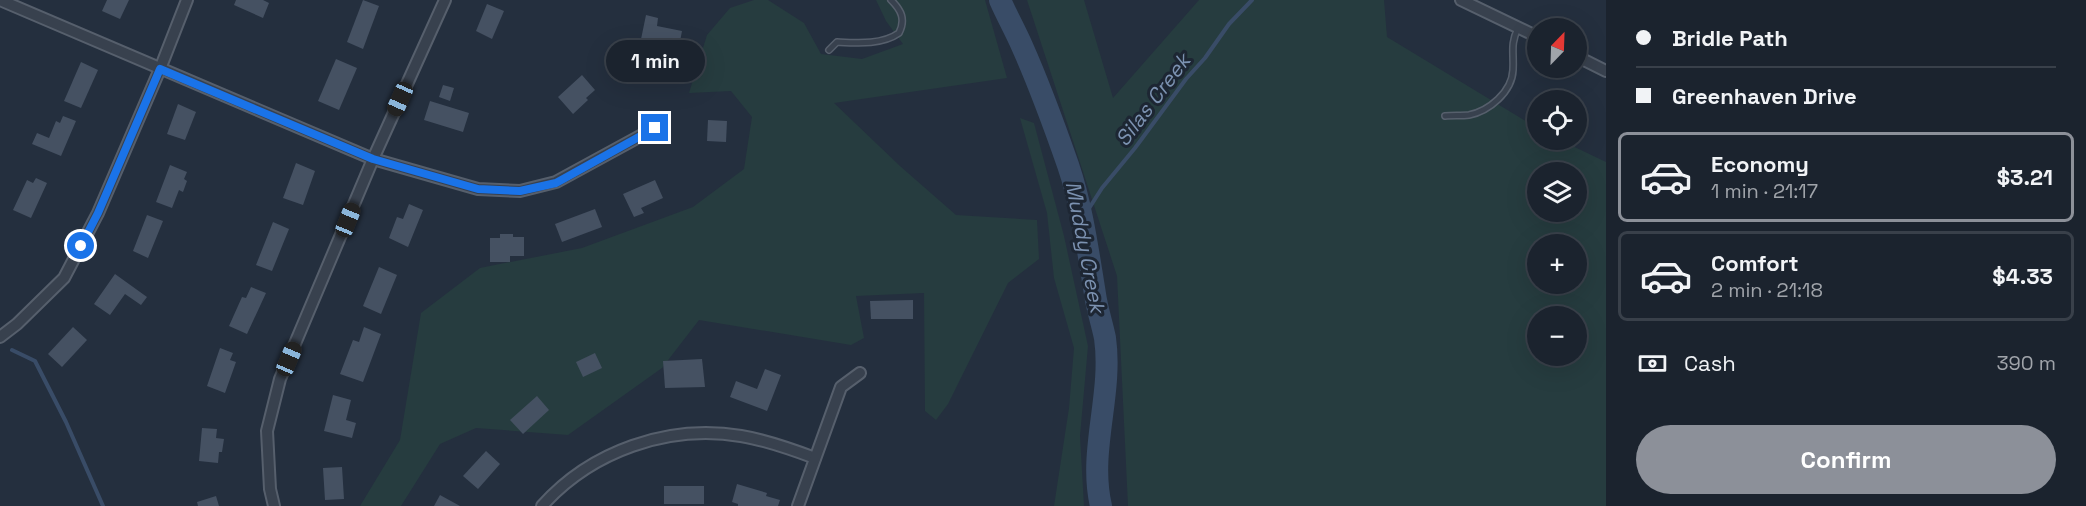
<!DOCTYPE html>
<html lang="en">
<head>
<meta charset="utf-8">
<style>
	body { margin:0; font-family:"Space Grotesk",sans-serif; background:#282f3a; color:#f1f3f6; height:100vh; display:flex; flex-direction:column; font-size:22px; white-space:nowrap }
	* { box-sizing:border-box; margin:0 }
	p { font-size:20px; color:#a0a4aa }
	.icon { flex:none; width:33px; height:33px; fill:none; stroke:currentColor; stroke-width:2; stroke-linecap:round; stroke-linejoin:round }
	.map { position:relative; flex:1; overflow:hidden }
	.sheet { display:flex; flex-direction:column; background:#1b232e; width:480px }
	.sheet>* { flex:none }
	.hud { display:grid; align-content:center; height:132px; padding:0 30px; background:#1b232e }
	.needle { width:39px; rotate:23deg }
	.tools { position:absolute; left:1527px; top:18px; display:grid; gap:12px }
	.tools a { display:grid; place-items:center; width:60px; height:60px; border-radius:50%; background:#1b232e; box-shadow:0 6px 24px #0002,0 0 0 2px #39404a; font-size:30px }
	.end { position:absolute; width:27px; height:27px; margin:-14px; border:8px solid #1a73e8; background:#fff; box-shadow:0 0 0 3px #fff }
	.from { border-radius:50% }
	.bubble { position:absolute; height:42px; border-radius:21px; background:#1b232e; box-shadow:0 6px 24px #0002,0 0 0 2px #39404a; font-size:20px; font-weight:800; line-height:42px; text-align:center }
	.car { position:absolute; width:18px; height:36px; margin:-18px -9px; border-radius:8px; box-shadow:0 0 4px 2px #0007; background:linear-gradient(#222 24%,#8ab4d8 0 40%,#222 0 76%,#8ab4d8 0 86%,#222 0) }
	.hud b { display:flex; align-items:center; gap:21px; height:57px; font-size:22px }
	.hud b+b { border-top:2px solid #39404a }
	.hud i { width:15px; height:15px; background:#f1f3f6 }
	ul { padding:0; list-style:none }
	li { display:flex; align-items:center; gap:18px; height:90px; margin:0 12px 9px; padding:0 18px; border:3px solid #39404a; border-radius:9px }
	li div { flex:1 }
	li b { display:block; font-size:22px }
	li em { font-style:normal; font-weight:800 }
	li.active { border-color:#8c9099 }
	li>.icon { width:54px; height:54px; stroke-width:1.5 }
	.pay { display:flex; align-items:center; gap:15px; height:66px; padding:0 30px; font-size:22px }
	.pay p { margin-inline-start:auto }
	.action { display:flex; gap:12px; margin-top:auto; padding:12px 30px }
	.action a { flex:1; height:69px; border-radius:36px; background:#8c9099; color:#fff; font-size:24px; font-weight:800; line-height:69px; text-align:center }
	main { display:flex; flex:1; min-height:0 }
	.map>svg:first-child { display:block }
	.green { fill:#263c3f; fill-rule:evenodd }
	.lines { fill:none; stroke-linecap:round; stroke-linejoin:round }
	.stream { stroke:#394c67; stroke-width:4 }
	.river { stroke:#394c67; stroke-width:22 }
	.building { fill:#455162 }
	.lane-casing { stroke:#565f6c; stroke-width:8 }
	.street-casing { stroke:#565f6c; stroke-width:14 }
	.lane { stroke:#38414e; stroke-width:5 }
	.street { stroke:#38414e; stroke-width:10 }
	.route { stroke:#1a73e8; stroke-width:8 }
	.labels { text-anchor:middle; stroke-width:6; stroke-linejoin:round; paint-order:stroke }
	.water-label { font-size:21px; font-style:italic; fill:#7c92b1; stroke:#1d2633 }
</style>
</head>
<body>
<main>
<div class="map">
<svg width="1606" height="506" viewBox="0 0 1606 506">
	<rect width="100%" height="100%" fill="#242f3e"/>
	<g class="green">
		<path d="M754,0H768L804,23L821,54L862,59L903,44L886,21L876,0H985L1007,78L834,103L900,166L956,215L1037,220L1039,259L1008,283L948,404L936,420L925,411L924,293L856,296L864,338L851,345L699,320L662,368L568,435L476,428L440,444L401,506H360L400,440L421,313L480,268L582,248L693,207L744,169L752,117L731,91L689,93L707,35L730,8Z"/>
		<path d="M1027,0H1084L1113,98L1199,0H1384L1387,37L1537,128L1538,140H1560L1606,162V506H1128L1117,276ZM1538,172H1576V212H1538ZM1538,244H1576V284H1538ZM1538,316H1576V356H1538Z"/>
		<path d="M1020,118L1034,123L1064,236L1088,346L1080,436L1084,506H1054L1069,408L1074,348L1054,278L1047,213Z"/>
	</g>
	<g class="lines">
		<g class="stream">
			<path d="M1081,221L1102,188L1135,148L1186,79L1205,58L1229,24L1252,0"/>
			<path d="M12,350L35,361L66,422L103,506"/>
		</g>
		<path class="river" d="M1000,0C1007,16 1015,30 1022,46C1039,84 1054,125 1068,165C1082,206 1088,251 1095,294C1097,309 1102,323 1105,338C1113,395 1088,451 1101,506"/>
	</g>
	<g class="building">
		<path d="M107,0H129L120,19L102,11Z"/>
		<path d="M236,0H263L269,3L263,18L234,5Z"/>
		<path d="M363,0L379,6L363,49L347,42Z"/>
		<path d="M487,4L504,11L492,39L476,31Z"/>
		<path d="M646,15L658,18L657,26L682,31L678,52L667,50V53L656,51L657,47L640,44Z"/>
		<path d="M336,59L357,68L339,110L318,101Z"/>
		<path d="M81,62L98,70L81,108L64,101Z"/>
		<path d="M582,75L595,90L586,98L588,100L573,114L558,97Z"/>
		<path d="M443,85L454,88L450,101L439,97Z"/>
		<path d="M430,101L469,113L463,132L424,120Z"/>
		<path d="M178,104L196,112L185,140L167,134Z"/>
		<path d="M63,116L76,121L61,156L32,144L37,133L49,138L56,121L60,123Z"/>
		<path d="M708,120L727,121L726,142L707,141Z"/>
		<path d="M296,163L315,171L303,205L283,198Z"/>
		<path d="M170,165L187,172L184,179L187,181L183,192L179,190L172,208L156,202Z"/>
		<path d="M36,178L47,183L31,218L13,210L27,180L33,183Z"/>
		<path d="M655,180L663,198L641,208L644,213L634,217L623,194Z"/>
		<path d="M409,204L423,210L408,247L389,238L397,217L403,219Z"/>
		<path d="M595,209L602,227L562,242L555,224Z"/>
		<path d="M147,215L163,221L148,258L133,251Z"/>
		<path d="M273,222L289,229L272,271L256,265Z"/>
		<path d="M500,234H513V237H524V256H510V262H490V238H500Z"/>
		<path d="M379,267L397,275L381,314L363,306Z"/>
		<path d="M115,274L147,297L141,305L125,294L110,315L94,304Z"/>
		<path d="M251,287L266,293L247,334L229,326L242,297L246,298Z"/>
		<path d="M913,300V319H871L870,301Z"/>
		<path d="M73,327L87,340L62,367L48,354Z"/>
		<path d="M364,327L381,334L363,382L340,374L353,340L359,342Z"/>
		<path d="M220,348L233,353L230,360L236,362L225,393L207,386Z"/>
		<path d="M595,353L602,368L583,377L576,362Z"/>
		<path d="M702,359L705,387L665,388L663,361Z"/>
		<path d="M765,369L781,375L767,411L730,397L736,381L757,389Z"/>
		<path d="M333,395L351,400L346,420L356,423L352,438L324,431Z"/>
		<path d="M537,396L549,410L523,434L510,420Z"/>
		<path d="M202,428L217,429L216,438L224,439L222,452H219L218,463L199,461Z"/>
		<path d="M486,451L500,464L478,489L463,476Z"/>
		<path d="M342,467L344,499L325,500L323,468Z"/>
		<path d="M737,484L767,493L766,496L780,500L778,506H738V504L732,502Z"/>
		<rect x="664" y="486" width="40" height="18"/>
		<path d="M440,495L460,506H434Z"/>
		<path d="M216,496L219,506H198L197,502Z"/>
	</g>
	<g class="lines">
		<defs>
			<g id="lane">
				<path d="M829,50L837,42C857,43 882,45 899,33C906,19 901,10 891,0"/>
				<path d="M1445,116C1452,115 1461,116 1469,115C1489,111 1512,92 1513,70C1514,52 1510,45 1518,28"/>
			</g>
			<g id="street">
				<path d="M0,0L373,159L478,189L520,191L556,182L655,128"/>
				<path d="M1461,0L1538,37"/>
				<path d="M1576,56L1606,71"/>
				<path d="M0,337L17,324L64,278L98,213L160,69L187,0"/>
				<path d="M274,506L270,489L267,431L280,379L373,159L445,0"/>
				<path d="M542,506C591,451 668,424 741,436C766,440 791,449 815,458"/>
				<path d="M798,506L841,387L860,373"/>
			</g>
		</defs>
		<use href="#lane" class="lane-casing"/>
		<use href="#street" class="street-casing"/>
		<use href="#lane" class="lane"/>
		<use href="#street" class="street"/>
	</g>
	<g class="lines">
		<path class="route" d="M81,246L98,213L160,69L373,159L478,189L520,191L556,183L655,128"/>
	</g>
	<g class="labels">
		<g class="water-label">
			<text transform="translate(1153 100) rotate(-53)" y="7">Silas Creek</text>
			<text transform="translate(1085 247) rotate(79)" y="7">Muddy Creek</text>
		</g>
	</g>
</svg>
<div class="tools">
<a><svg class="needle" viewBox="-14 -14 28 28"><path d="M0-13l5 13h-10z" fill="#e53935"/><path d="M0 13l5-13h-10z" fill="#a0a4aa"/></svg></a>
<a><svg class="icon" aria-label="locate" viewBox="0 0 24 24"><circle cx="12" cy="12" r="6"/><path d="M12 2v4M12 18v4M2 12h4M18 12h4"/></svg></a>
<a><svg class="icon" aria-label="layers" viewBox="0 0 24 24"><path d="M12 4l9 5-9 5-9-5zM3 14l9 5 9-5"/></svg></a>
<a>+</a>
<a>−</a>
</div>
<i class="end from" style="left:81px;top:246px"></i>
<i class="end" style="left:655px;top:128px"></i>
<div class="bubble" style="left:606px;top:40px;width:99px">1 min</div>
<i class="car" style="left:400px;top:99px;rotate:204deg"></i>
<i class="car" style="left:348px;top:220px;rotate:22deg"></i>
<i class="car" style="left:289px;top:359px;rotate:23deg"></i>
</div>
<section class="sheet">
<div class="hud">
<b><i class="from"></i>Bridle Path</b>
<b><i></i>Greenhaven Drive</b>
</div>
<ul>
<li class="active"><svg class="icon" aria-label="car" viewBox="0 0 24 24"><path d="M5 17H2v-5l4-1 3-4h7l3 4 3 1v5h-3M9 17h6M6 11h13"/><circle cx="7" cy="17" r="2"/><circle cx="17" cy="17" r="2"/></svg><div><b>Economy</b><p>1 min · 21:17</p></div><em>$3.21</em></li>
<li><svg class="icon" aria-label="car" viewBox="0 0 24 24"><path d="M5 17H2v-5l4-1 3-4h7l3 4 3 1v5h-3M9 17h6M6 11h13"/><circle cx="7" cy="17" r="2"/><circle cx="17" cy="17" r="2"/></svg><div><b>Comfort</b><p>2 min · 21:18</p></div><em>$4.33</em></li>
</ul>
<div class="pay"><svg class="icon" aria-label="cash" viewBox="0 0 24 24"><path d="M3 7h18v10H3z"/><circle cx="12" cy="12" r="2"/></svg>Cash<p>390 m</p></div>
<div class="action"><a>Confirm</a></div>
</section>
</main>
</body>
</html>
